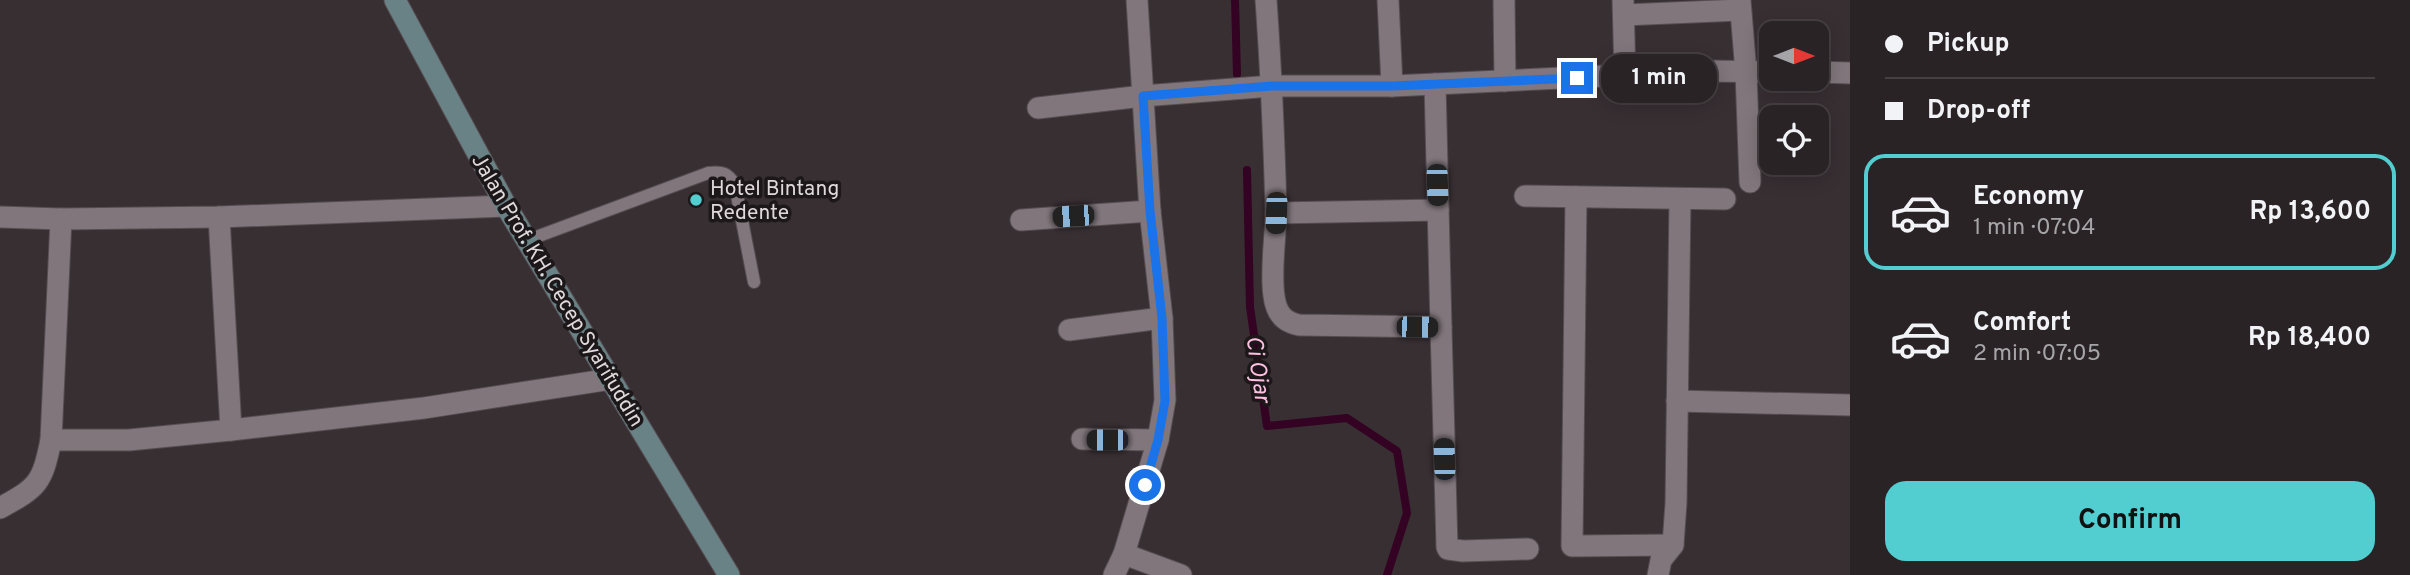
<!DOCTYPE html>
<html lang="en">
<head>
<meta charset="utf-8">
<style>
	body { margin:0; font-family:Overpass,sans-serif; background:#362f32; color:#f1f3f6; height:100vh; display:flex; flex-direction:column; font-size:26px; white-space:nowrap }
	* { box-sizing:border-box; margin:0 }
	p { font-size:23px; color:#a5a4a7 }
	.icon { flex:none; width:38px; height:38px; fill:none; stroke:currentColor; stroke-width:2; stroke-linecap:round; stroke-linejoin:round }
	.map { position:relative; flex:1; overflow:hidden }
	.panel { display:flex; flex-direction:column; background:#2a2326; width:560px }
	.panel>* { flex:none }
	.guide { display:grid; align-content:center; height:154px; padding:0 35px; background:#2a2326 }
	.needle { width:46px; rotate:90deg }
	.tools { position:absolute; left:1759px; top:21px; display:grid; gap:14px }
	.tools a { display:grid; place-items:center; width:70px; height:70px; border-radius:14px; background:#2a2326; box-shadow:0 4px 18px #0003,0 0 0 2px #464043; font-size:35px }
	.end { position:absolute; width:32px; height:32px; margin:-16px; border:9px solid #1a73e8; background:#fff; box-shadow:0 0 0 4px #fff }
	.from { border-radius:50% }
	.bubble { position:absolute; height:49px; border-radius:21px; background:#2a2326; box-shadow:0 4px 18px #0003,0 0 0 2px #464043; font-size:23px; font-weight:700; line-height:49px; text-align:center }
	.car { position:absolute; width:21px; height:42px; margin:-21px -10px; border-radius:9px; box-shadow:0 0 5px 2px #0007; background:linear-gradient(#222 24%,#8ab4d8 0 40%,#222 0 76%,#8ab4d8 0 86%,#222 0) }
	.guide b { display:flex; align-items:center; gap:24px; height:66px; font-size:26px }
	.guide b+b { border-top:2px solid #464043 }
	.guide i { width:18px; height:18px; background:#f1f3f6 }
	ul { padding:0; list-style:none }
	li { display:flex; align-items:center; gap:21px; height:116px; margin:0 14px 10px; padding:0 21px; border:4px solid transparent; border-radius:21px }
	li div { flex:1 }
	li b { display:block; font-size:26px }
	li em { font-style:normal; font-weight:700 }
	li.selected { border-color:#52cdd0 }
	li>.icon { width:63px; height:63px; stroke-width:1.5 }
	.button { display:flex; gap:14px; margin-top:auto; padding:14px 35px }
	.button a { flex:1; height:80px; border-radius:21px; background:#52cdd0; color:#111; font-size:28px; font-weight:700; line-height:80px; text-align:center }
	main { display:flex; flex:1; min-height:0 }
	.map>svg:first-child { display:block }
	.lines { fill:none; stroke-linecap:round; stroke-linejoin:round }
	.stream { stroke:#340222; stroke-width:8 }
	.service-casing { stroke:#554d51; stroke-width:14 }
	.minor-casing { stroke:#554d51; stroke-width:23 }
	.secondary-casing { stroke:#554d51; stroke-width:23 }
	.service { stroke:#80767b; stroke-width:12 }
	.minor { stroke:#80767b; stroke-width:21 }
	.secondary { stroke:#698286; stroke-width:21 }
	.route { stroke:#1a73e8; stroke-width:9 }
	.poi-dot { fill:#52cdd0; stroke:#1c181a; stroke-width:2.5 }
	.labels { text-anchor:middle; stroke-width:7; stroke-linejoin:round; paint-order:stroke }
	.poi-label { font-size:21px; fill:#dfd9dc; stroke:#1c181a; text-anchor:start }
	.street-label { font-size:21px; fill:#dfd9dc; stroke:#1c181a }
	.water-label { font-size:23px; font-style:italic; fill:#ffbfe0; stroke:#1c181a }
</style>
</head>
<body>
<main>
<div class="map">
<svg width="1850" height="575" viewBox="0 0 1850 575">
	<rect width="100%" height="100%" fill="#382f33"/>
	<g class="lines">
		<g class="stream">
			<path d="M1235,0L1237,74"/>
			<path d="M1247,170L1250,307L1267,426L1347,418L1397,451L1407,513L1387,575"/>
		</g>
		<defs>
			<path id="service" d="M528,240L708,173C722,171 728,173 735,185L754,282"/>
			<g id="minor">
				<path d="M1266,0C1271,70 1274,140 1276,210C1276,237 1270,269 1274,296C1276,312 1283,322 1299,325L1441,327L1447,547L1448,549L1463,551L1528,549"/>
				<path d="M1388,0L1392,86"/>
				<path d="M1504,0L1505,81"/>
				<path d="M1623,0L1625,75"/>
				<path d="M1740,0L1746,72L1750,182"/>
				<path d="M1624,15L1740,10"/>
				<path d="M1816,72L1850,73"/>
				<path d="M1435,84L1441,327"/>
				<path d="M1038,108L1143,96L1272,86H1392L1712,71L1771,72"/>
				<path d="M1525,196L1725,199"/>
				<path d="M1576,197L1572,546L1673,545"/>
				<path d="M1276,213L1438,210"/>
				<path d="M0,217L61,219L219,217L506,206"/>
				<path d="M219,217L231,430"/>
				<path d="M1021,220L1150,211"/>
				<path d="M1069,330L1162,318"/>
				<path d="M1677,401L1850,405"/>
				<path d="M1082,439L1158,440"/>
				<path d="M51,440H129L231,430L424,408L611,379"/>
				<path d="M0,508C38,487 42,484 51,440L61,219"/>
				<path d="M1124,554L1181,575"/>
				<path d="M1114,575L1124,554L1158,440L1165,400L1162,318L1150,211L1137,0"/>
				<path d="M1658,575L1661,560L1673,545L1676,503L1680,199"/>
			</g>
			<path id="secondary" d="M395,0L506,206L729,575"/>
		</defs>
		<use href="#service" class="service-casing"/>
		<use href="#minor" class="minor-casing"/>
		<use href="#secondary" class="secondary-casing"/>
		<use href="#service" class="service"/>
		<use href="#minor" class="minor"/>
		<use href="#secondary" class="secondary"/>
	</g>
	<g class="lines">
		<path class="route" d="M1145,485L1158,440L1165,401L1162,318L1150,211L1143,96L1272,86H1392L1577,78"/>
	</g>
	<circle class="poi-dot" cx="696" cy="200" r="7"/>
	<g class="labels">
		<g class="poi-label">
			<text x="710" y="195">Hotel Bintang<tspan x="710" dy="24">Redente</tspan></text>
		</g>
		<g class="street-label">
			<text transform="translate(558 290) rotate(59)" y="7">Jalan Prof. KH. Cecep Syarifuddin</text>
		</g>
		<g class="water-label">
			<text transform="translate(1259 369) rotate(82)" y="8">Ci Ojar</text>
		</g>
	</g>
</svg>
<div class="tools">
<a><svg class="needle" viewBox="-14 -14 28 28"><path d="M0-13l5 13h-10z" fill="#e53935"/><path d="M0 13l5-13h-10z" fill="#a5a4a7"/></svg></a>
<a><svg class="icon" aria-label="locate" viewBox="0 0 24 24"><circle cx="12" cy="12" r="6"/><path d="M12 2v4M12 18v4M2 12h4M18 12h4"/></svg></a>
</div>
<i class="end from" style="left:1145px;top:485px"></i>
<i class="end" style="left:1577px;top:78px"></i>
<div class="bubble" style="left:1601px;top:54px;width:116px">1 min</div>
<i class="car" style="left:1437px;top:185px;rotate:178deg"></i>
<i class="car" style="left:1276px;top:213px;rotate:182deg"></i>
<i class="car" style="left:1073px;top:216px;rotate:266deg"></i>
<i class="car" style="left:1417px;top:327px;rotate:91deg"></i>
<i class="car" style="left:1107px;top:440px;rotate:270deg"></i>
<i class="car" style="left:1444px;top:459px;rotate:358deg"></i>
</div>
<section class="panel">
<div class="guide">
<b><i class="from"></i>Pickup</b>
<b><i></i>Drop-off</b>
</div>
<ul>
<li class="selected"><svg class="icon" aria-label="car" viewBox="0 0 24 24"><path d="M5 17H2v-5l4-1 3-4h7l3 4 3 1v5h-3M9 17h6M6 11h13"/><circle cx="7" cy="17" r="2"/><circle cx="17" cy="17" r="2"/></svg><div><b>Economy</b><p>1 min · 07:04</p></div><em>Rp 13,600</em></li>
<li><svg class="icon" aria-label="car" viewBox="0 0 24 24"><path d="M5 17H2v-5l4-1 3-4h7l3 4 3 1v5h-3M9 17h6M6 11h13"/><circle cx="7" cy="17" r="2"/><circle cx="17" cy="17" r="2"/></svg><div><b>Comfort</b><p>2 min · 07:05</p></div><em>Rp 18,400</em></li>
</ul>
<div class="button"><a>Confirm</a></div>
</section>
</main>
</body>
</html>
